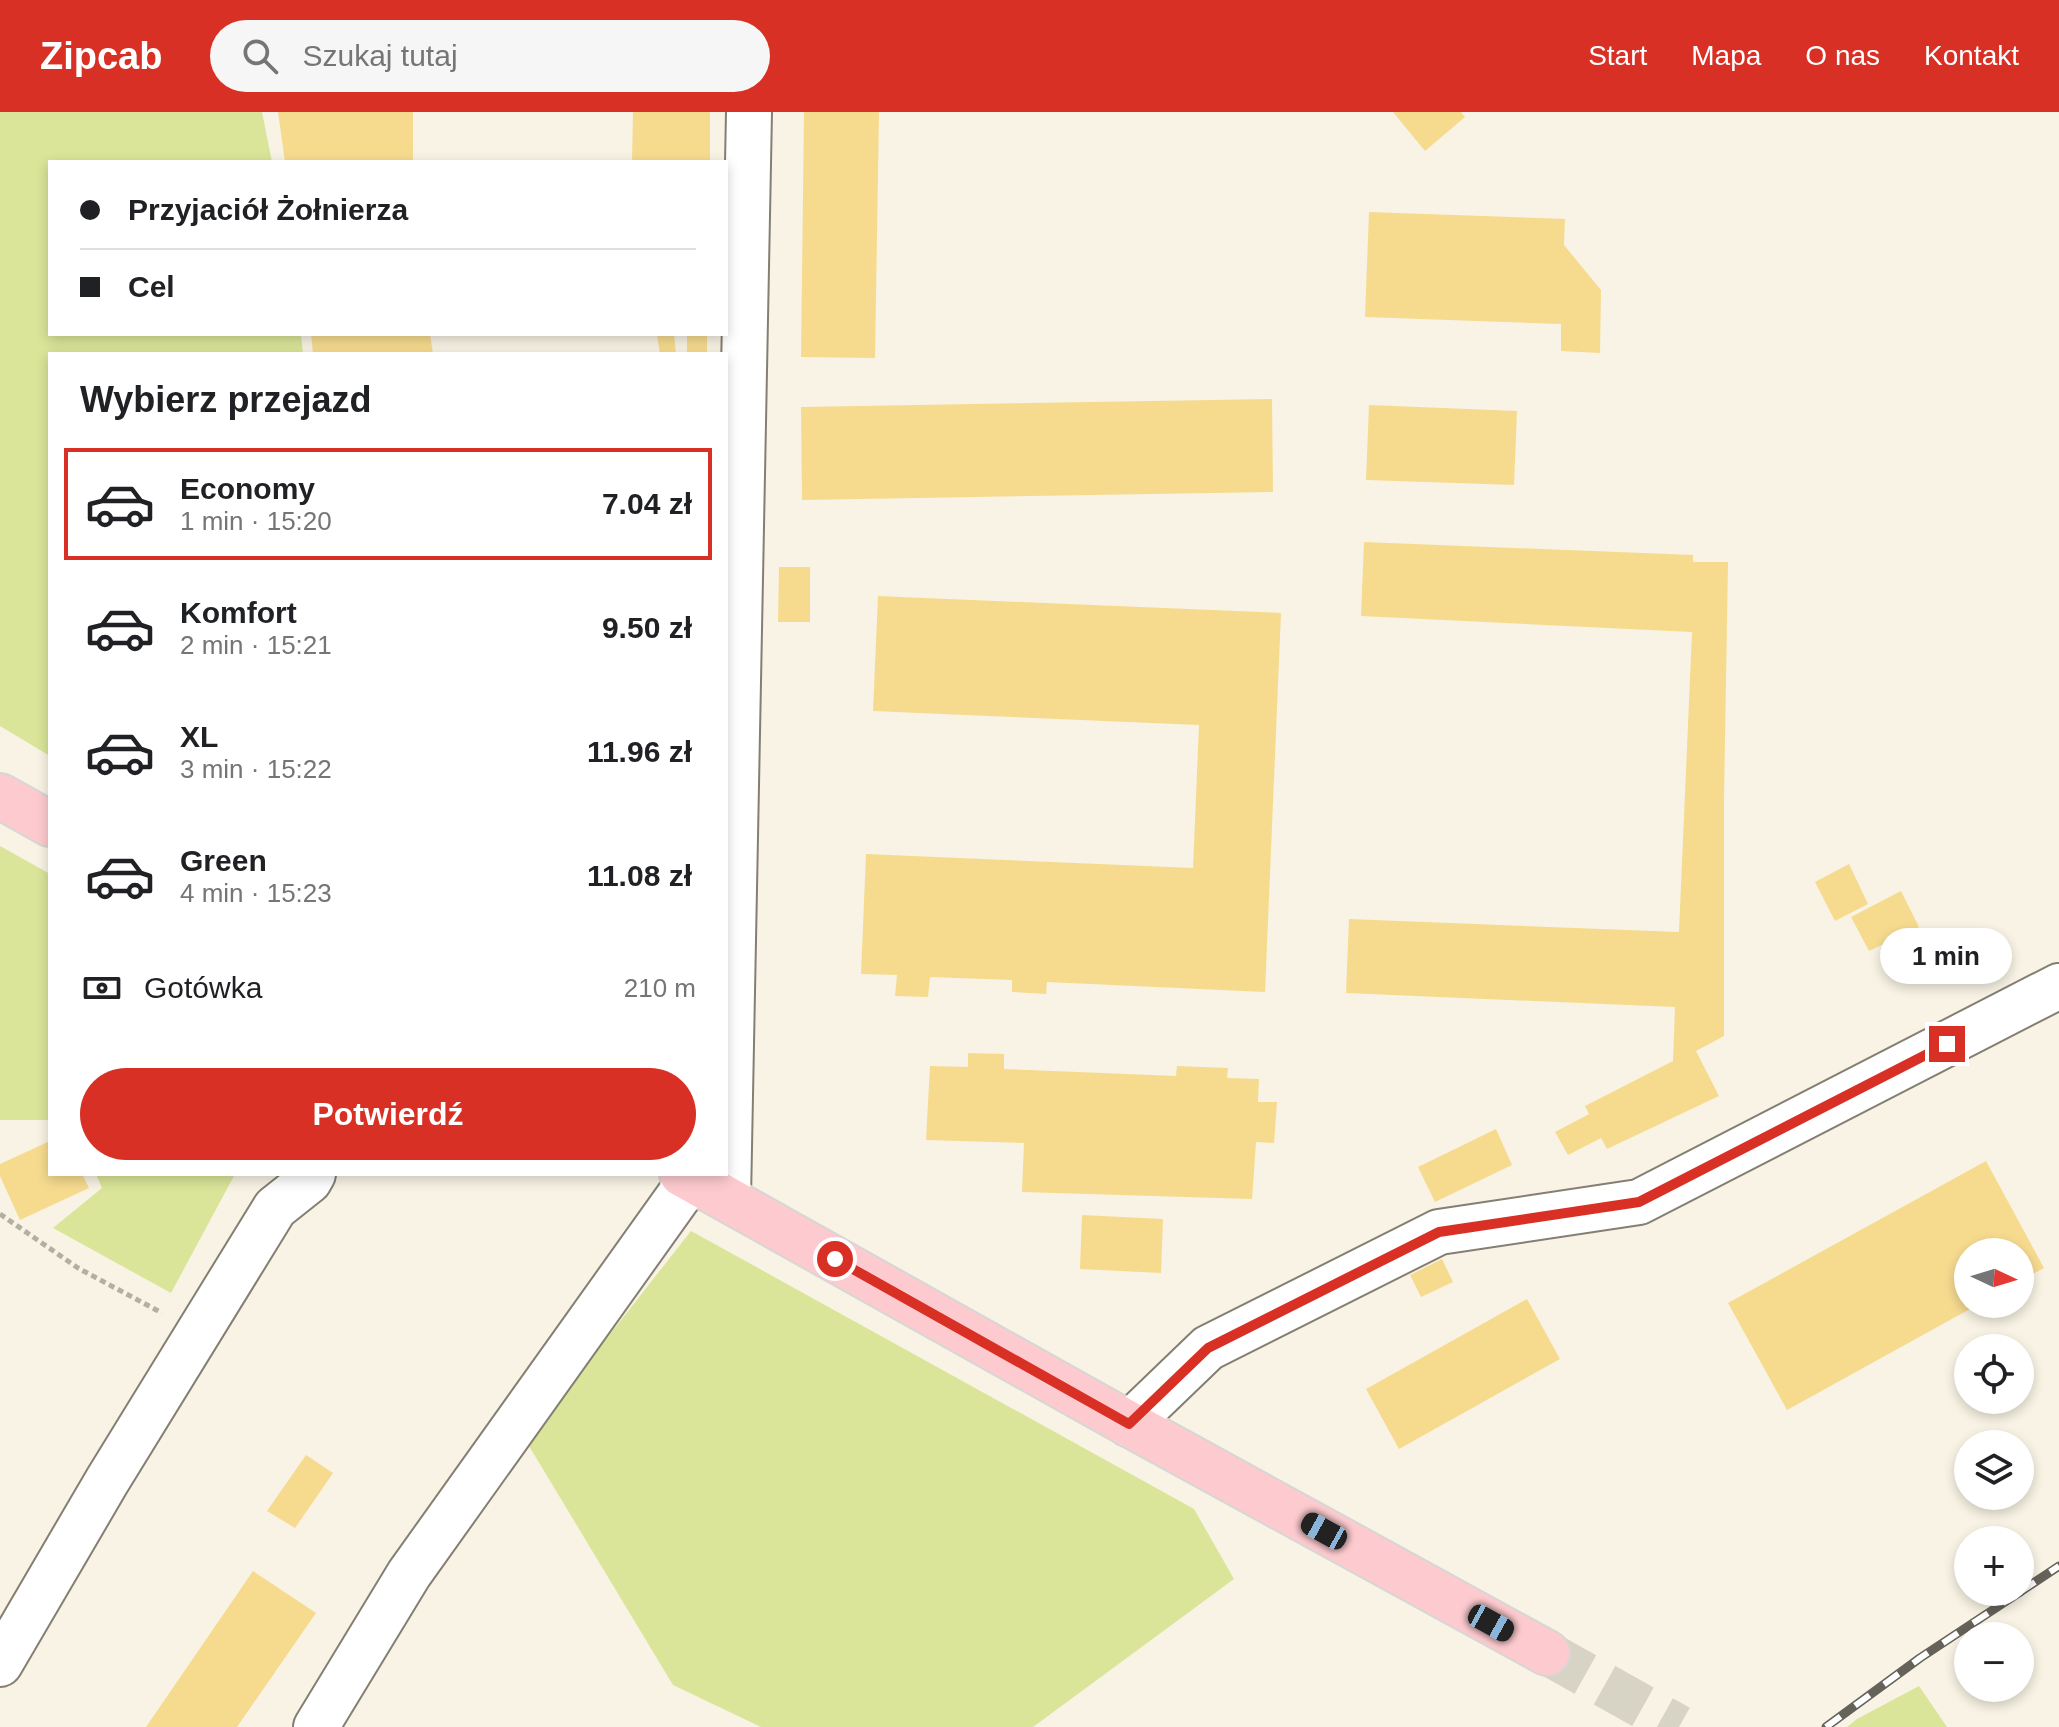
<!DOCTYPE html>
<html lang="pl">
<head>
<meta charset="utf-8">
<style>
	body { margin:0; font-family:Helvetica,sans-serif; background:#f6f6f6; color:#202124; height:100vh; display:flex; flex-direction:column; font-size:30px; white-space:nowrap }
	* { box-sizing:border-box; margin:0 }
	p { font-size:26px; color:#757577 }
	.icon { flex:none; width:44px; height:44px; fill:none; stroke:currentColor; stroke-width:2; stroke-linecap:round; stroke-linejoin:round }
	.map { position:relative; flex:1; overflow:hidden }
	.side { position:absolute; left:48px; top:240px; width:680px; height:824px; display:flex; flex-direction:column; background:#fff; border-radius:0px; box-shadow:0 4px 12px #0003 }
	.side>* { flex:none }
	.banner { position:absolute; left:48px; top:48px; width:680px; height:176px; border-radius:0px; box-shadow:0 4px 12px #0003; display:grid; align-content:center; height:176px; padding:0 32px; background:#fff }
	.needle { width:52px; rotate:94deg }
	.buttons { position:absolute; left:1954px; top:1126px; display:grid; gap:16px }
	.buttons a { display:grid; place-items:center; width:80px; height:80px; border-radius:50%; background:#fff; box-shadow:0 4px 12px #0003; font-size:40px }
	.end { position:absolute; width:36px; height:36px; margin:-18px; border:10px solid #d93025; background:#fff; box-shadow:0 0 0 4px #fff }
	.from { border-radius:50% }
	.bubble { position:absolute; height:56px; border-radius:28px; background:#fff; box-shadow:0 4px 12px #0003; font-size:26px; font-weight:600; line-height:56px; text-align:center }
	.car { position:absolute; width:24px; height:48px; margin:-24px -12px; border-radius:10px; box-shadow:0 0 6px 2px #0007; background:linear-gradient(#222 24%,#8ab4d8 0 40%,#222 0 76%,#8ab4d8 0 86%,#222 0) }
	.banner b { display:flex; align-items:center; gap:28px; height:76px; font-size:30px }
	.banner b+b { border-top:2px solid #e0e0e0 }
	.banner i { width:20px; height:20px; background:#202124 }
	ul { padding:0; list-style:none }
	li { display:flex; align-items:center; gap:24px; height:112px; margin:0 16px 12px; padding:0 16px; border:4px solid transparent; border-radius:0px }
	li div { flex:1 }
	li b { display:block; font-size:30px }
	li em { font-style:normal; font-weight:600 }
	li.active { border-color:#d93025 }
	li>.icon { width:72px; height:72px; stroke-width:1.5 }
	h2 { padding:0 32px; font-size:36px; line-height:96px }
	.pay { display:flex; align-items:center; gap:20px; height:88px; padding:0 32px; font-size:30px }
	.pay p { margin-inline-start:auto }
	.cta { display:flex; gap:16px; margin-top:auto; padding:16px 32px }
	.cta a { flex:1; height:92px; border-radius:48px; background:#d93025; color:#fff; font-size:32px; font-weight:600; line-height:92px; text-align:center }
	header { display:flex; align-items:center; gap:48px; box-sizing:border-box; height:112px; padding:0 40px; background:#d93025; color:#fff }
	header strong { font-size:38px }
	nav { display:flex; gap:44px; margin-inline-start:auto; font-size:28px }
	.search { width:560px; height:72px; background:#f6f6f6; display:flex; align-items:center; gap:20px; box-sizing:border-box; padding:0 28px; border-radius:44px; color:#757577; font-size:30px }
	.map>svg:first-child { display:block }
	.green { fill:#dae599 }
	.building { fill:#f6db8f }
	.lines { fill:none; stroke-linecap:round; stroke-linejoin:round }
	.major-tunnel { stroke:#d7d3c5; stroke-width:44; stroke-dasharray:44 22; stroke-linecap:butt }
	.minor-casing { stroke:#847f72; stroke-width:48 }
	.major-casing { stroke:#d7d6d5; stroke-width:48 }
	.path { stroke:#b3afa3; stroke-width:5; stroke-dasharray:6 4; stroke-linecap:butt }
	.minor { stroke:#fff; stroke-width:44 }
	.major { stroke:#fdcbcf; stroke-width:44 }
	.rail-casing { stroke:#65625a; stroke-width:9 }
	.rail { stroke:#fff; stroke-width:6; stroke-dasharray:18; stroke-linecap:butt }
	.route { stroke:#d93025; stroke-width:10 }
</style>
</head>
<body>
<header>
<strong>Zipcab</strong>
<div class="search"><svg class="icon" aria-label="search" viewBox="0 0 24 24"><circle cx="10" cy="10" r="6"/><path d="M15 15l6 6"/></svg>Szukaj tutaj</div>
<nav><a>Start</a><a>Mapa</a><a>O nas</a><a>Kontakt</a></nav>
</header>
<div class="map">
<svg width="2059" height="1615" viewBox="0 0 2059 1615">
	<rect width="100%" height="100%" fill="#f8f3e4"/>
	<g class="green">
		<path d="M0,0H262L272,50H50V222H301L303,242H50V644L0,614Z"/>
		<path d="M0,734L50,762V1008H0Z"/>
		<path d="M96,1062H235L171,1181L53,1116L102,1076Z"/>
		<path d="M691,1119L1194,1397L1234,1467L1033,1615H761L673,1573L526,1329Z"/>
		<path d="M1919,1574L1947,1615H1847L1857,1607Z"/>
	</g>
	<g class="building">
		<path d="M278,0H413V50H285Z"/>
		<path d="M633,0H710V50H632Z"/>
		<path d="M804,0H879L875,246L801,245Z"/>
		<path d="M1393,0H1461L1465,5L1425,39Z"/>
		<path d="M1369,100L1565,107L1564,133L1601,178L1600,241L1561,239V212L1365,205Z"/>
		<path d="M311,222H430L433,242H313Z"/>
		<path d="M674,222L676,242H660L657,223Z"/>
		<rect x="687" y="222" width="20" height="20"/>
		<path d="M1272,287L1273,380L802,388L801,295Z"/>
		<path d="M1369,293L1517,299L1514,373L1366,368Z"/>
		<path d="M1364,430L1693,443V450H1728L1724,687V924L1696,939L1719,984L1607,1037L1601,1026L1568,1043L1555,1020L1589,1002L1585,994L1673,949L1675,895L1346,881L1349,807L1679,820L1692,520L1361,504Z"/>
		<path d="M779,455H810V510H778Z"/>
		<path d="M878,484L1281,501L1265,880L1047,870L1046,882L1012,880V868L930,865L928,885L895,884L897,863L861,862L866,742L1193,756L1199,613L873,599Z"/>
		<path d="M1849,752L1868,792L1835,809L1815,770Z"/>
		<path d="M1901,779L1919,815L1869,839L1851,805Z"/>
		<path d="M968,941L1004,942V957L1176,964L1177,954L1228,956L1227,966L1259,967L1258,990H1277L1274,1031L1256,1030L1252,1087L1022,1080L1024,1031L926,1028L930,954L968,955Z"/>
		<path d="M1496,1017L1512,1053L1435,1090L1418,1055Z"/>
		<path d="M50,1029V1062H82L89,1076L20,1108L0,1064V1052Z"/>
		<path d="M1986,1049L2044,1156L2020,1169V1140H1968V1192H1979L1787,1298L1728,1191Z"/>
		<path d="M1082,1103L1163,1107L1161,1161L1080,1157Z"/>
		<path d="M1442,1147L1453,1170L1421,1185L1410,1163Z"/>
		<path d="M1527,1187L1560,1247L1399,1337L1366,1277Z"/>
		<path d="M306,1343L333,1361L295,1416L267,1399Z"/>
		<path d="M253,1459L316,1501L237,1615H146Z"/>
	</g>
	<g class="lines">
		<path class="major-tunnel" d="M1547,1541L1679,1615"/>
		<defs>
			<g id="minor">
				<path d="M728,1087L749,0"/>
				<path d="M1129,1312L1208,1236L1439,1120L1639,1090L2059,874"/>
				<path d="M0,1552L107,1369L275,1096L309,1069L313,1062"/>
				<path d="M316,1615L409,1462L691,1067"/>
			</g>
			<g id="major">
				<path d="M0,684L50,712"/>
				<path d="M682,1062L1129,1312L1547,1541"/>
			</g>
		</defs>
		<use href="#minor" class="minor-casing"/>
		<use href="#major" class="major-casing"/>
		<path class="path" d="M0,1102L78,1156L162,1201"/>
		<use href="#minor" class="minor"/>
		<use href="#major" class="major"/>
		<defs>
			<g id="rail">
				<path d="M2020,1480L2059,1454"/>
				<path d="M1826,1615L1920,1546L2020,1480"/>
			</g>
		</defs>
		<use href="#rail" class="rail-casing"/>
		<use href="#rail" class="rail"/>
	</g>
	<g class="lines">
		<path class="route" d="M835,1147L1129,1312L1208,1236L1439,1120L1639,1090L1947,932"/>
	</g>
</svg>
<div class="buttons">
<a><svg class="needle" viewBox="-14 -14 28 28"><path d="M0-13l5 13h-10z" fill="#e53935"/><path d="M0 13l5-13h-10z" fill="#757577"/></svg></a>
<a><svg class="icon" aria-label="locate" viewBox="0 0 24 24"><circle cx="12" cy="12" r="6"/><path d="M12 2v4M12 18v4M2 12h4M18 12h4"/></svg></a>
<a><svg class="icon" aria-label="layers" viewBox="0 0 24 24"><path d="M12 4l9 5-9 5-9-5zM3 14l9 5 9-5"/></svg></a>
<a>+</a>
<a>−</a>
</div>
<i class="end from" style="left:835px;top:1147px"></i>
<i class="end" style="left:1947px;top:932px"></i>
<div class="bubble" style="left:1880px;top:816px;width:132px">1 min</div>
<i class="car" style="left:1324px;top:1419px;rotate:299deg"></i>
<i class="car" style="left:1491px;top:1511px;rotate:119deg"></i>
<div class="banner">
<b><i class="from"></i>Przyjaciół Żołnierza</b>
<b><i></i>Cel</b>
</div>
<section class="side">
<h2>Wybierz przejazd</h2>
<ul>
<li class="active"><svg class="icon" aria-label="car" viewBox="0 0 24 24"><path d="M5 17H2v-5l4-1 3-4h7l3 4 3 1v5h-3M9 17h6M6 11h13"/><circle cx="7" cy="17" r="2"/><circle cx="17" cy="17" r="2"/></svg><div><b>Economy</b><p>1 min · 15:20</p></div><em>7.04 zł</em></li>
<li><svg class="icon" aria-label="car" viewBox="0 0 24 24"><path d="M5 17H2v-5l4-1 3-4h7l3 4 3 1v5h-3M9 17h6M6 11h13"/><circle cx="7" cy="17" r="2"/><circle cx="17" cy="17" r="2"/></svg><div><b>Komfort</b><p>2 min · 15:21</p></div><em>9.50 zł</em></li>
<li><svg class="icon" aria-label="car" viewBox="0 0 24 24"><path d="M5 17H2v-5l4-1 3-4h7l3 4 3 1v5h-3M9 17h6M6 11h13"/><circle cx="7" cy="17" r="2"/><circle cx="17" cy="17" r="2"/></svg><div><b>XL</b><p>3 min · 15:22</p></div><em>11.96 zł</em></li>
<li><svg class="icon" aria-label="car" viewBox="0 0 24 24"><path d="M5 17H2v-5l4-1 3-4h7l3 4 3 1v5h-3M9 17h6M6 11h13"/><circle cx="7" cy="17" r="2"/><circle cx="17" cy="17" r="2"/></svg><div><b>Green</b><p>4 min · 15:23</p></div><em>11.08 zł</em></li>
</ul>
<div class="pay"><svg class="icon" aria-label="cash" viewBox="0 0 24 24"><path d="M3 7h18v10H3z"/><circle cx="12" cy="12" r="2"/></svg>Gotówka<p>210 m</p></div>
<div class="cta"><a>Potwierdź</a></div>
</section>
</div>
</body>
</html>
